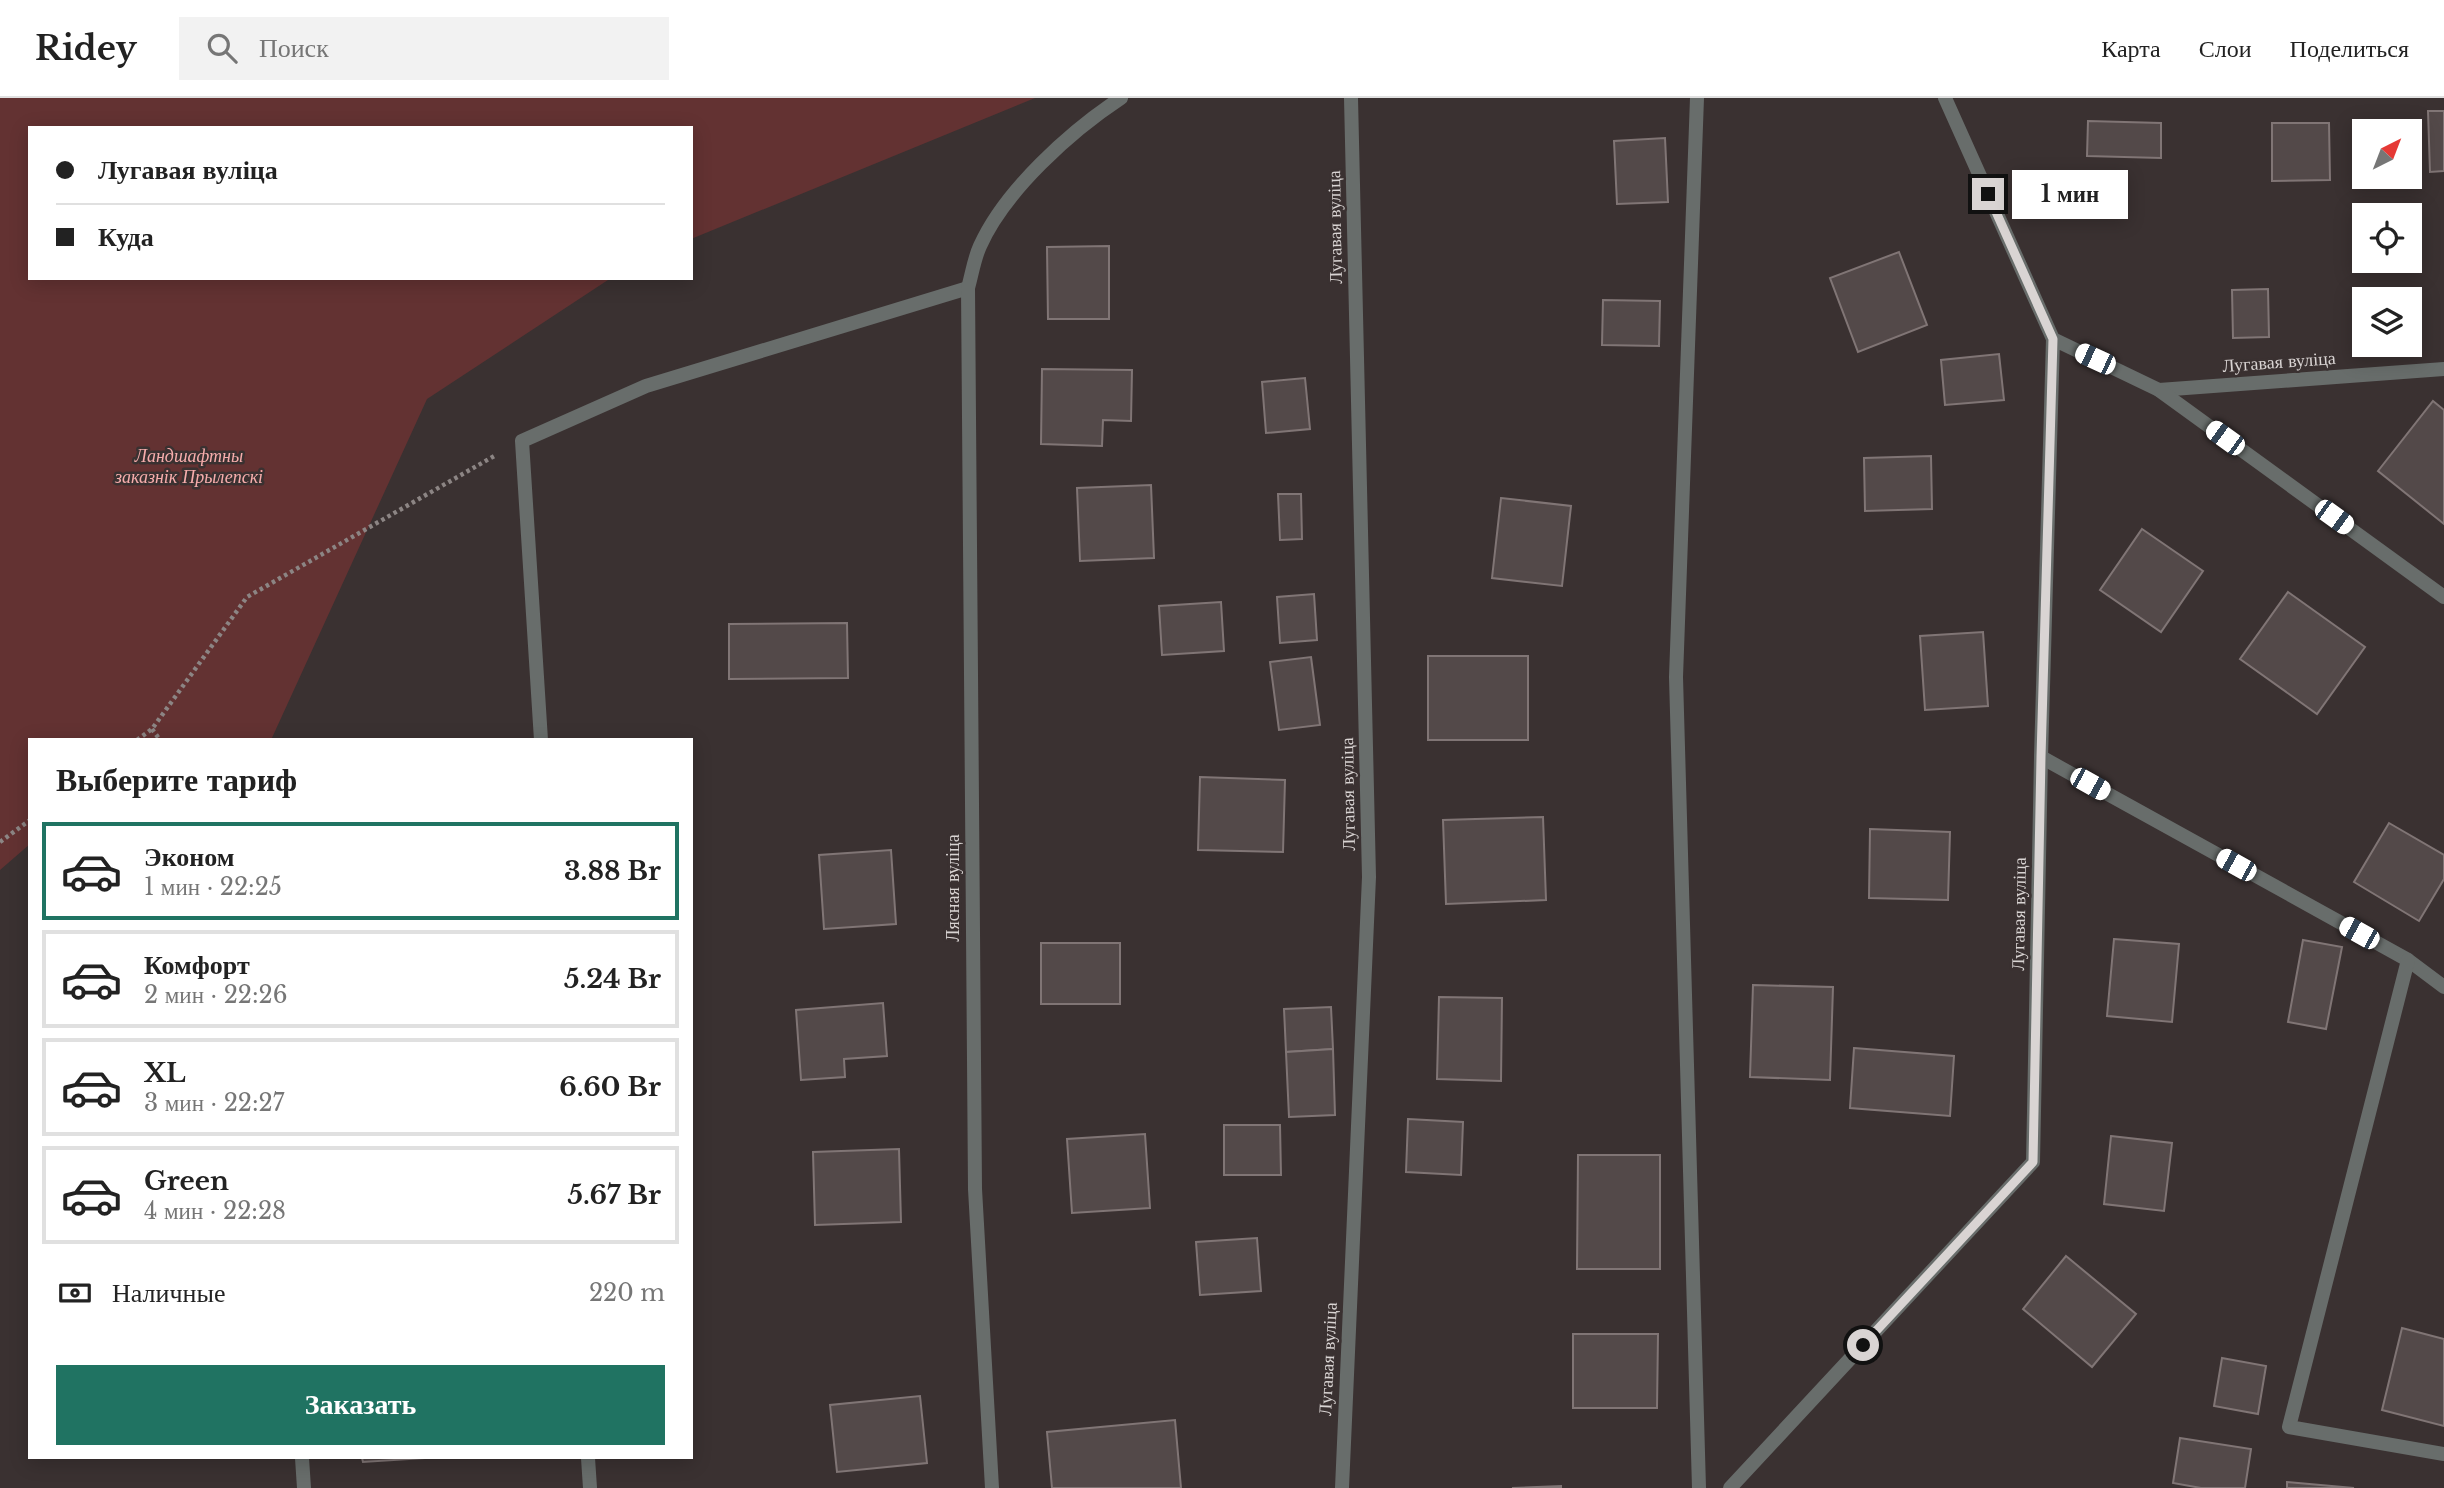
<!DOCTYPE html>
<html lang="ru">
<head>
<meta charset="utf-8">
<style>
	body { margin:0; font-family:"Libre Baskerville",serif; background:#f2f2f2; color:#222; height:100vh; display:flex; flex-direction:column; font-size:26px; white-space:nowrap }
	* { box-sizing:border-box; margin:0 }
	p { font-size:23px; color:#767676 }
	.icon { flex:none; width:38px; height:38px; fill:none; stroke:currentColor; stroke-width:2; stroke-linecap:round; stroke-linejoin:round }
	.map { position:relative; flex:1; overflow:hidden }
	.sheet { position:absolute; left:28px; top:640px; width:665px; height:721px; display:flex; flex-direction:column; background:#fff; border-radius:0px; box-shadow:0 4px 18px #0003 }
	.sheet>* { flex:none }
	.guide { position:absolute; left:28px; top:28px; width:665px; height:154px; border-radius:0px; box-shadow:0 4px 18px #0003; display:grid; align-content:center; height:154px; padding:0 28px; background:#fff }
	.needle { width:46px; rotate:42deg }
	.buttons { position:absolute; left:2352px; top:21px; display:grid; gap:14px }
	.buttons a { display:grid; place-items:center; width:70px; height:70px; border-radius:0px; background:#fff; box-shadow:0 4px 18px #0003; font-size:35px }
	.end { position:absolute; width:32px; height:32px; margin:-16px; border:9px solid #d9d4d3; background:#111; box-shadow:0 0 0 4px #111 }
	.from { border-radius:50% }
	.bubble { position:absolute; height:49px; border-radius:0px; background:#fff; box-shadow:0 4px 18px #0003; font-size:23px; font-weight:800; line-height:49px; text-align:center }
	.car { position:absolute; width:21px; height:42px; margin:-21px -10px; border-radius:9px; box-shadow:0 0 5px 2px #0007; background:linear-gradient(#fff 24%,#345 0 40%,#fff 0 76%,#345 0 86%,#fff 0) }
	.guide b { display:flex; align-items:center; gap:24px; height:66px; font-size:26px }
	.guide b+b { border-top:2px solid #e0e0e0 }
	.guide i { width:18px; height:18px; background:#222 }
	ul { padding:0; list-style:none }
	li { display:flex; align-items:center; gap:21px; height:98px; margin:0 14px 10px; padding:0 14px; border:4px solid #e0e0e0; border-radius:0px }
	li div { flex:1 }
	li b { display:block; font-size:26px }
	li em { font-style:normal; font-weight:800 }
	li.active { border-color:#207362 }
	li>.icon { width:63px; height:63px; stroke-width:1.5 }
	h2 { padding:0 28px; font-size:32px; line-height:84px }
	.pay { display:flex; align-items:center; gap:18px; height:77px; padding:0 28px; font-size:26px }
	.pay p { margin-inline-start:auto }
	.action { display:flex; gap:14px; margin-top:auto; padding:14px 28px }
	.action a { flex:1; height:80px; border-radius:0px; background:#207362; color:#fff; font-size:28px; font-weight:800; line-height:80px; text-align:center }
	header { display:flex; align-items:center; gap:42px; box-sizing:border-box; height:98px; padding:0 35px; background:#fff; border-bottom:2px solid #e0e0e0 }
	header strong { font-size:33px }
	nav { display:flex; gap:38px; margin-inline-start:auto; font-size:24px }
	.search { width:490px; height:63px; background:#f2f2f2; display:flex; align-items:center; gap:18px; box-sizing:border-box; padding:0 24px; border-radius:0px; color:#767676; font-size:26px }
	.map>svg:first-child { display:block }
	.green { fill:#633232 }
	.building { fill:#534949; stroke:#807575; stroke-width:2 }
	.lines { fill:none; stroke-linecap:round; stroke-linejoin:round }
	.path { stroke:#8c8584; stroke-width:4.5; stroke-dasharray:3.5 3.5; stroke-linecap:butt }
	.service { stroke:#686d6b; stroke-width:14 }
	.minor { stroke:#686d6b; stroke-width:14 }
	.route { stroke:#d9d4d3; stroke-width:9 }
	.labels { text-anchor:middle; stroke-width:5; stroke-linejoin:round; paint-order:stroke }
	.street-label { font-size:18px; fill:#d9d4d3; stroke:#3a3131 }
	.park-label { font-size:18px; font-style:italic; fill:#f7adac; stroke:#3a3131 }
</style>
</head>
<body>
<header>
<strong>Ridey</strong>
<div class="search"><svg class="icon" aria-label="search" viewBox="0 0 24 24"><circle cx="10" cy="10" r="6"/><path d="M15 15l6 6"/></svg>Поиск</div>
<nav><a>Карта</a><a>Слои</a><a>Поделиться</a></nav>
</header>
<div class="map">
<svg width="2444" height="1390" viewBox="0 0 2444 1390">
	<rect width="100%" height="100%" fill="#3a3131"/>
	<path class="green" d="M0,0H1035L691,141V30H30V180H611L427,301L271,642H30V746L0,772Z"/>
	<g class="building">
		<path d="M2428,13H2444V73L2430,74Z"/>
		<path d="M2088,23L2161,25V60L2087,58Z"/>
		<path d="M2272,25H2329L2330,82L2272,83Z"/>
		<path d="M1665,40L1668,104L1617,106L1614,43Z"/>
		<path d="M1109,148V221H1048L1047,149Z"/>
		<path d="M1899,154L1927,227L1858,254L1830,180Z"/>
		<path d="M2268,191L2269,239L2233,240L2232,192Z"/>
		<path d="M1603,202L1660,203L1659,248L1602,247Z"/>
		<path d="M1999,256L2004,302L1945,307L1941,262Z"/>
		<path d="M1042,271L1132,272L1131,323L1103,322L1102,348L1041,346Z"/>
		<path d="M1305,280L1310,331L1266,335L1262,284Z"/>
		<path d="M2433,303L2444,312V426L2378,373Z"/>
		<path d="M1931,358L1932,411L1865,413L1864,360Z"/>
		<path d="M1151,387L1154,460L1080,463L1077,390Z"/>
		<path d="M1278,396H1301L1302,441L1280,442Z"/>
		<path d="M1501,400L1571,408L1562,488L1492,480Z"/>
		<path d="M2142,431L2203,473L2161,534L2100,492Z"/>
		<path d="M2288,494L2365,549L2317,616L2240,561Z"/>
		<path d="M1314,496L1317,542L1280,545L1277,499Z"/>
		<path d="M1221,504L1224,553L1162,557L1159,508Z"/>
		<path d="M847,525L848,580L729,581V526Z"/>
		<path d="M1983,534L1988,608L1925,612L1920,538Z"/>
		<rect x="1428" y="558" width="100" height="84"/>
		<path d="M1311,559L1320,627L1279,632L1270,564Z"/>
		<path d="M1200,679L1285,682L1283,754L1198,752Z"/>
		<path d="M1543,719L1546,802L1446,806L1443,722Z"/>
		<path d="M2389,725L2444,757V781L2419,823L2354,784Z"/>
		<path d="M1870,731L1950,734L1948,802L1869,800Z"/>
		<path d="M891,752L896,826L824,831L819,757Z"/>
		<path d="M2114,841L2179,846L2172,924L2107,918Z"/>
		<path d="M2303,842L2342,849L2326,931L2288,924Z"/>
		<rect x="1041" y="845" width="79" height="61"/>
		<path d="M1753,887L1833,889L1830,982L1750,979Z"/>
		<path d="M1439,899L1502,900L1501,983L1437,981Z"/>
		<path d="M883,905L887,958L844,961L845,979L801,982L796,912Z"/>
		<path d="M1331,909L1333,951L1286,954L1284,911Z"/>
		<path d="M1854,950L1954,958L1950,1018L1850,1010Z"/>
		<path d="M1333,951L1335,1017L1289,1019L1286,954Z"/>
		<path d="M1408,1021L1463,1024L1461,1077L1406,1074Z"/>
		<path d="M1224,1027H1280L1281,1077H1224Z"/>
		<path d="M1145,1036L1150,1110L1072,1115L1067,1041Z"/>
		<path d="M2111,1038L2172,1045L2164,1113L2104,1106Z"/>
		<path d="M899,1051L901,1124L815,1127L813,1054Z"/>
		<path d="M1578,1057H1660V1171H1577Z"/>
		<path d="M1257,1140L1261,1193L1200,1197L1196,1144Z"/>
		<path d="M2066,1158L2136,1216L2092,1269L2023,1211Z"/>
		<path d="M2402,1230L2444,1241V1328L2382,1312Z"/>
		<path d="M1573,1236H1658L1657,1310H1573Z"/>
		<path d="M2222,1260L2266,1268L2258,1316L2214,1308Z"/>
		<path d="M920,1298L927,1365L837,1374L830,1307Z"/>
		<path d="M1175,1322L1181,1390H1052L1047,1334Z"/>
		<path d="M2180,1340L2251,1351L2245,1390H2201L2173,1385Z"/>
		<path d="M362,1360H425L363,1364Z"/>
		<path d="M2287,1384L2354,1390H2287Z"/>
		<path d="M1561,1388V1390H1512Z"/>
	</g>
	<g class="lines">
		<g class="path">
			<path d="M152,631L160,642"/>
			<path d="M137,642L152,631L247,499L496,357"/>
			<path d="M0,744L30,722"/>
		</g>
		<g class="service">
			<path d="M1697,0L1676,579L1699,1390"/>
			<path d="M541,642L522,343L646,288L968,190"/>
			<path d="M2041,659L2408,862L2444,889"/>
			<path d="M2408,862L2289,1329L2444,1356"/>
			<path d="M588,1360L590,1390"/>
		</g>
		<g class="minor">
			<path d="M1945,0L2053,241"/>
			<path d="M2159,292L2444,271"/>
			<path d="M302,1360L304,1390"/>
			<path d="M992,1390L975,1091L968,190C972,176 974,161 980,148C1005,92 1071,33 1121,0"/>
			<path d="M1342,1390L1369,779L1351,0"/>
			<path d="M1730,1390L2033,1064L2041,659L2053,241L2159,292L2444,499"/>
		</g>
	</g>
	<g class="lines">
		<path class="route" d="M1863,1247L2033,1064L2041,659L2053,241L1988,96"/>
	</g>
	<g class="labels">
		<g class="street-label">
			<text transform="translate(1335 129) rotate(-91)" y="6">Лугавая вуліца</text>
			<text transform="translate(2279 264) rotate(-4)" y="6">Лугавая вуліца</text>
			<text transform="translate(1348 696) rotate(-91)" y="6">Лугавая вуліца</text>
			<text transform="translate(953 790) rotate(-90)" y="6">Лясная вуліца</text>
			<text transform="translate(2019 816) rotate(-89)" y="6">Лугавая вуліца</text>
			<text transform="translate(1328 1261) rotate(-87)" y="6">Лугавая вуліца</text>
		</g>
		<g class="park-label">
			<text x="189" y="364">Ландшафтны<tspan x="189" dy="21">заказнік Прылепскі</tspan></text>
		</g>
	</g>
</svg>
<div class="buttons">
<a><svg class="needle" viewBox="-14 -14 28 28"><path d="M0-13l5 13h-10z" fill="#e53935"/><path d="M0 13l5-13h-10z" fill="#767676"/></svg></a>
<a><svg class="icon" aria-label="locate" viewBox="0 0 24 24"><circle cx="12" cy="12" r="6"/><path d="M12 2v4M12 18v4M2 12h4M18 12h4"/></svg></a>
<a><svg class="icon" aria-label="layers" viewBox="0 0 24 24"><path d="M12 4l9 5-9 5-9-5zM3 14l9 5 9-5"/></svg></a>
</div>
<i class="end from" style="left:1863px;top:1247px"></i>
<i class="end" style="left:1988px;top:96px"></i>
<div class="bubble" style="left:2012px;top:72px;width:116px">1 мин</div>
<i class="car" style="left:2095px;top:261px;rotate:295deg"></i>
<i class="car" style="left:2225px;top:340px;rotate:306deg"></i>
<i class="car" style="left:2334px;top:419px;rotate:126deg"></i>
<i class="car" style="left:2090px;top:686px;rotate:119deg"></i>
<i class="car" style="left:2236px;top:767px;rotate:299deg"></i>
<i class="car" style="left:2359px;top:835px;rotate:299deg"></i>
<div class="guide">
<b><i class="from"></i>Лугавая вуліца</b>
<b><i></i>Куда</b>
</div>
<section class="sheet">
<h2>Выберите тариф</h2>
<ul>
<li class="active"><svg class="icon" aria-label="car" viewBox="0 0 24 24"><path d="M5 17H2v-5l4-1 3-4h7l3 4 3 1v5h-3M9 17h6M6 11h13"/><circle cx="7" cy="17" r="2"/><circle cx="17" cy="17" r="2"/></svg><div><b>Эконом</b><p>1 мин · 22:25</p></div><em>3.88 Br</em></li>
<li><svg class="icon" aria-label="car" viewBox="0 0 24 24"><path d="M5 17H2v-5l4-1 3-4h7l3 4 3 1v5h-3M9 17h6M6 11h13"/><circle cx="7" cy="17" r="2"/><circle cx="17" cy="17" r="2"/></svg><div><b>Комфорт</b><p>2 мин · 22:26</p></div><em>5.24 Br</em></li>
<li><svg class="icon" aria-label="car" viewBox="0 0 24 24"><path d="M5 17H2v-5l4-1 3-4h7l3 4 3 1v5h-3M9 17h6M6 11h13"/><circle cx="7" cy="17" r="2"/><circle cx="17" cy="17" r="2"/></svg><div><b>XL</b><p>3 мин · 22:27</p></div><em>6.60 Br</em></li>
<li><svg class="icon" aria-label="car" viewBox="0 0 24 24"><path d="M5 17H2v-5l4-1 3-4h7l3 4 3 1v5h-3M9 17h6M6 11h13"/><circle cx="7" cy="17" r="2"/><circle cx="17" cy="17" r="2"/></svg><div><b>Green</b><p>4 мин · 22:28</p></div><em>5.67 Br</em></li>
</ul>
<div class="pay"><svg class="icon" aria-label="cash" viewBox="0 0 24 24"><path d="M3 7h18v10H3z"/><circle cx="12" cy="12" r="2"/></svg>Наличные<p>220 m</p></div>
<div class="action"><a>Заказать</a></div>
</section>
</div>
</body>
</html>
